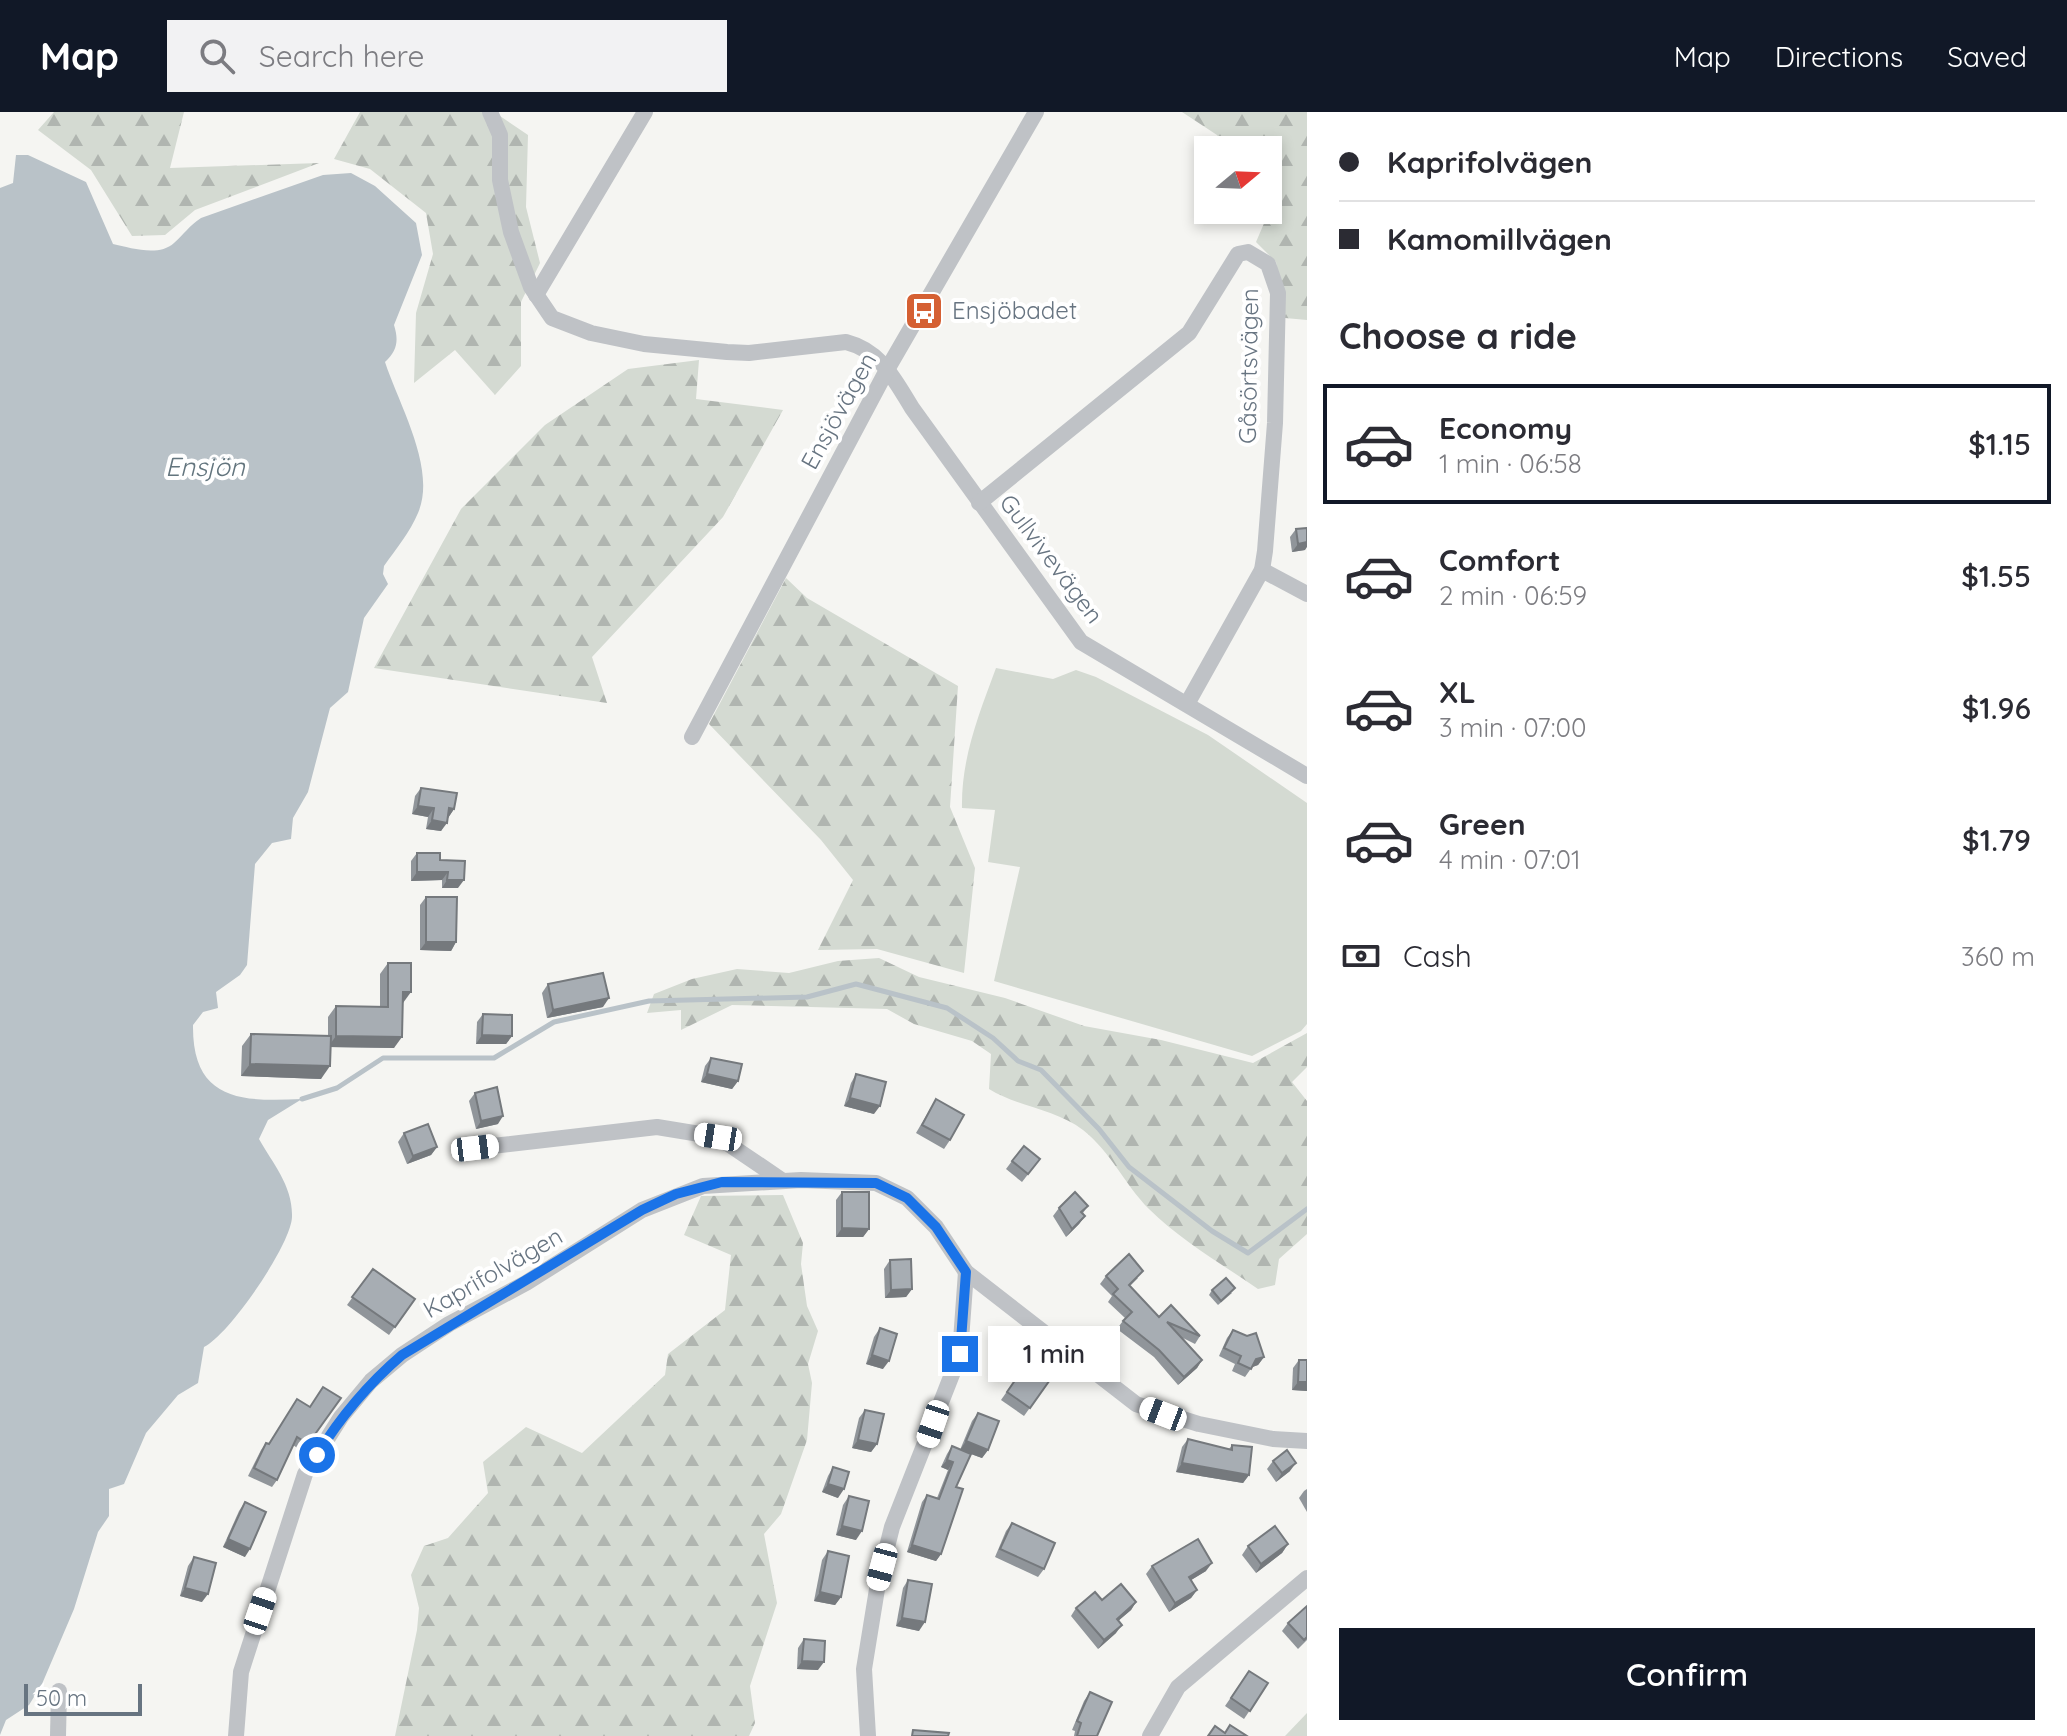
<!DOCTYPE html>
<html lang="en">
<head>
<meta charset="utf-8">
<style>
	body { margin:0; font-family:Quicksand,sans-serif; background:#f2f2f3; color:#2b2b33; height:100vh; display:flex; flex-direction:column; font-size:30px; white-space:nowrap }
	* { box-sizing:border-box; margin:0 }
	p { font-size:26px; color:#7c7c81 }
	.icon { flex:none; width:44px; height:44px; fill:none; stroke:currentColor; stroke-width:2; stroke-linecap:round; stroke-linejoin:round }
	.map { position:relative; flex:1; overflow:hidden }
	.side { display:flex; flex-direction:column; background:#fff; width:760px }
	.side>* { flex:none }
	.hud { display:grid; align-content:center; height:176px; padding:0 32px; background:#fff }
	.needle { width:52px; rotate:71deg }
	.controls { position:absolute; left:1194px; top:24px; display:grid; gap:16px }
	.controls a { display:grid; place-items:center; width:88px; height:88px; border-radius:0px; background:#fff; box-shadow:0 4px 12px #0003; font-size:40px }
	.scale { position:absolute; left:24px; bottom:20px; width:118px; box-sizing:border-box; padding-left:8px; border:4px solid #677481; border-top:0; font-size:22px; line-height:28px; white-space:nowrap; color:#677481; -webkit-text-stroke:6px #fff; paint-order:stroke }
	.end { position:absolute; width:36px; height:36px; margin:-18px; border:10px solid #1a73e8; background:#fff; box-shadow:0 0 0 4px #fff }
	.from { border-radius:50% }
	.bubble { position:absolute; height:56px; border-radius:0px; background:#fff; box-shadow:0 4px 12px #0003; font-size:26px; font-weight:600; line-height:56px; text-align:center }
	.car { position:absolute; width:24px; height:48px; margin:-24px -12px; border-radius:10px; box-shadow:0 0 6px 2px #0007; background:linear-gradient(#fff 24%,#345 0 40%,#fff 0 76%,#345 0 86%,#fff 0) }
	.hud b { display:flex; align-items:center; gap:28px; height:76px; font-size:30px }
	.hud b+b { border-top:2px solid #e1e1e2 }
	.hud i { width:20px; height:20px; background:#2b2b33 }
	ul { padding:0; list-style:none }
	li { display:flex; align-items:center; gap:24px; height:120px; margin:0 16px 12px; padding:0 16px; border:4px solid transparent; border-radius:0px }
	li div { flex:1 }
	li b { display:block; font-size:30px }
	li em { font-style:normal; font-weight:600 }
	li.on { border-color:#111827 }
	li>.icon { width:72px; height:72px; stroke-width:1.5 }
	h2 { padding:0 32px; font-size:36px; line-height:96px }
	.pay { display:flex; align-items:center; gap:20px; height:88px; padding:0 32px; font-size:30px }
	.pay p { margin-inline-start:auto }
	.primary-button { display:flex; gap:16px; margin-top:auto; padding:16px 32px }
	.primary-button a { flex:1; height:92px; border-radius:0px; background:#111827; color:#fff; font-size:32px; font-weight:600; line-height:92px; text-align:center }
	header { display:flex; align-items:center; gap:48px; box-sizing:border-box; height:112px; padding:0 40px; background:#111827; color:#fff }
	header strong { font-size:38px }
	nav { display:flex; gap:44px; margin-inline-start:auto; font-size:28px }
	.search { width:560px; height:72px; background:#f2f2f3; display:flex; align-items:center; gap:20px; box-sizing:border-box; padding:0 28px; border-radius:0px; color:#7c7c81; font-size:30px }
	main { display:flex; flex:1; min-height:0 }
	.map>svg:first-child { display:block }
	.green { fill:#d4dad2 }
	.forest { fill:url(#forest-firs) }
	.water { fill:#b9c2c8 }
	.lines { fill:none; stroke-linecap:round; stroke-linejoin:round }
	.stream { stroke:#b9c2c8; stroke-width:5 }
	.street { stroke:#bfc2c6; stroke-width:16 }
	.wall { fill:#90959a }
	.shaded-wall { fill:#75797d }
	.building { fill:#a7adb3; stroke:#75797d; stroke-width:2 }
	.route { stroke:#1a73e8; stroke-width:10 }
	.labels { text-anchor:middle; stroke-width:8; stroke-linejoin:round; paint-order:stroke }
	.poi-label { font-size:24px; fill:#677481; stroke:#fff; text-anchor:start }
	.street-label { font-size:24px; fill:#677481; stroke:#fff }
	.water-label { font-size:26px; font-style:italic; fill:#63757e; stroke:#fff }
</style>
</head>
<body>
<header>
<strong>Map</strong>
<div class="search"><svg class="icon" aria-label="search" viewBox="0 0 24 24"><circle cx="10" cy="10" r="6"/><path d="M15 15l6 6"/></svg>Search here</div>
<nav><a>Map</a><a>Directions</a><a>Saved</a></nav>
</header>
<main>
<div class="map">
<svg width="1307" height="1624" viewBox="0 0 1307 1624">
	<defs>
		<pattern id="forest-firs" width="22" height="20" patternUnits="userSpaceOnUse" patternTransform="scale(2)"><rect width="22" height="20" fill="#d4dad2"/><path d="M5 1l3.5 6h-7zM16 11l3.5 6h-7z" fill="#b0b5b0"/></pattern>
	</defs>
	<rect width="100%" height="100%" fill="#f5f5f2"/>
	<path class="green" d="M996,556L1053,567L1076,558L1096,565L1208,623L1307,691V912L1301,919L1252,944L994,869L1020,755L988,750L995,698L962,696C961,646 979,602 996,556Z"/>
	<g class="forest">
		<path d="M54,0H184L170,56L319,51L195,98L165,123L132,124L91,58L38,18Z"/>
		<path d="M360,0H494L528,23L526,95L540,151L521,190V254L495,283L455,238L414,271L416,201L433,142L426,101L370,57L334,47Z"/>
		<path d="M1182,0H1307V208L1285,206L1276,150L1256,130L1265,109L1247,100L1268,98V38H1229L1217,23Z"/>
		<path d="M699,248L696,287L783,298L723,405L592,545L607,591L374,556L461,397L545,313L628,257Z"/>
		<path d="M786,466L807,486L958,574L950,695L975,756L964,861L877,837L818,838L853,768L821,728L709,612Z"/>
		<path d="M879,846L919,865L1005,886L1084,914L1161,928L1253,951L1307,921V955L1292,970L1307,989V1122L1279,1147L1275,1173L1258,1177C1222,1152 1180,1128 1149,1097C1125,1073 1111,1040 1083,1018C1056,997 1018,995 989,977L991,942L972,929L914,912L887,897L732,893L681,918V898L647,901L654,882L692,867L737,857L789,861L838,849Z"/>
		<path d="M783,1083L803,1131L801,1152L807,1194L818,1219L808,1252L812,1271L807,1328L781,1402L764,1422L777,1491L750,1574L755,1611L749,1624H395L417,1518L419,1496L411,1463L424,1434L448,1426L488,1381L483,1350L526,1315L582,1341L665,1263L668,1242L725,1198L731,1143L684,1123L701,1084Z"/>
		<path d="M1307,1601V1624H1285Z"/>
	</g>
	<path class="water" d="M16,43H28L86,70L113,132C131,136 159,145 174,131C184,122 189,114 201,106L323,63L351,61L375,74L416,111L422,143L394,213C399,229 397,239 385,250C399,293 437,357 418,401C410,420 396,437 384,454L383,462L388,472L364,506L348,580L330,596L308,680L293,706L291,727L272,731L255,752L247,853L240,863L216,880L218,896L203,900L193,913C192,989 242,990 302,987L268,1008L259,1027C273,1052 293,1074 292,1105C291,1133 229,1223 204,1235L198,1271L178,1283L146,1321L124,1372L109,1377V1404L98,1420L74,1497L42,1572L29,1593L6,1608L0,1623V76L13,71Z"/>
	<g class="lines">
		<path class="stream" d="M302,987L337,976L383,946H494L554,910L649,889L807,885L856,872L947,896L993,926L1018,949L1041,958L1099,1017L1129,1055L1212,1119L1248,1141L1307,1097"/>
		<g class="street">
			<path d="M490,0L500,23V68L511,120L531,175L552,206L591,221L644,232L727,240L749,241L846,230C881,239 894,267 912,296L1081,530L1307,664"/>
			<path d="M536,183L645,0"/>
			<path d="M979,391L1189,221L1238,142L1248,140L1268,152L1278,181L1275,311L1265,439L1262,458L1187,592"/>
			<path d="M1262,458L1307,482"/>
			<path d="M692,625L888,256L1036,0"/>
			<path d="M475,1036L657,1015L718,1025L783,1069"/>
			<path d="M58,1624L59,1579"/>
			<path d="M236,1624L241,1560L305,1362L341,1305L371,1269L402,1243L449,1212L526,1171L642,1098L703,1074L801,1068L876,1071L907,1086L936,1115L966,1160L1136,1292L1199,1312L1273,1327L1307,1329"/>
			<path d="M868,1624L864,1557L878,1471L892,1415L960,1242L966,1160"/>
			<path d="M1150,1624L1178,1575L1307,1466"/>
		</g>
	</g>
	<g class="wall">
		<path d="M1296,417L1305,438L1292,440L1290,425Z"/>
		<path d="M421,676L454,697L448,706L441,719L426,717L428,705L412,702L415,684Z"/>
		<path d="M417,741L440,748L458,776H442V768L411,769V749Z"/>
		<path d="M426,785L456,830L451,839L420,838V793Z"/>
		<path d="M388,851L403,891L394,936L330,935L321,967L241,964L242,934L251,922L328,924V905L336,894H380V862Z"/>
		<path d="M548,872L603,895L547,906L542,881Z"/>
		<path d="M483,902L512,924L506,932H476L477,910Z"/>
		<path d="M711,946L738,969L732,977L701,970L705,954Z"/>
		<path d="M856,962L874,1002L844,994L851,971Z"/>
		<path d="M475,981L498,1012L476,1017L469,989Z"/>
		<path d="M936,987L950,1028L944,1037L916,1021Z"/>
		<path d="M404,1021L437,1035L431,1043L407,1052L398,1030Z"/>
		<path d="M1040,1047L1022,1070L1006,1057L1012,1049Z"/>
		<path d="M842,1080L869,1117L863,1125H836V1088Z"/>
		<path d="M1088,1094L1083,1101L1085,1104L1079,1112L1066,1125L1053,1104L1059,1096Z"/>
		<path d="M890,1148L912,1177L906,1185L885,1186L884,1157Z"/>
		<path d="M373,1157L415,1187L389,1223L347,1193Z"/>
		<path d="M1106,1164L1138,1166L1130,1174L1159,1205L1200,1224L1195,1232L1183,1226L1202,1248L1197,1256L1178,1273L1154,1245L1117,1217L1125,1206L1108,1190L1112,1184L1100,1172Z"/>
		<path d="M1212,1178L1232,1181L1218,1193L1209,1183Z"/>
		<path d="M880,1216L883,1257L866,1252L874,1225Z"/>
		<path d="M1233,1218L1264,1245L1258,1253L1252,1255L1245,1265L1232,1259L1235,1252L1219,1244L1227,1226Z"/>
		<path d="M1029,1248L1052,1265L1024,1304L1001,1288Z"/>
		<path d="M1299,1248H1307V1279L1292,1278L1293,1256Z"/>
		<path d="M341,1286L303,1340L293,1333L277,1368L272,1375L248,1364L261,1338L266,1331L268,1332L310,1294Z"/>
		<path d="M865,1298L877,1332L871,1340L852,1336L859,1306Z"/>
		<path d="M978,1301L988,1338L982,1346L960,1338L972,1309Z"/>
		<path d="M1188,1327L1229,1337L1232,1333L1249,1363L1243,1371L1176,1360L1182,1335Z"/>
		<path d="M952,1334L956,1375L941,1442L936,1449L907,1440L922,1390L927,1383L937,1386L948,1358L941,1355L947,1342Z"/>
		<path d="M1273,1349L1290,1359L1276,1370L1267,1357Z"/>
		<path d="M833,1355L838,1386L822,1380L828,1364Z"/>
		<path d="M1307,1377V1400L1299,1386L1304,1379Z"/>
		<path d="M849,1384L856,1428L836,1423L843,1393Z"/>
		<path d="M245,1390V1445L223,1435L239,1399Z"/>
		<path d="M1012,1411L1044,1457L1038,1465L995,1445L1006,1419Z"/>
		<path d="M1288,1432L1282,1441L1256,1461L1242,1443L1248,1434Z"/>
		<path d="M828,1439L841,1485L835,1493L814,1489L822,1448Z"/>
		<path d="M194,1445L202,1490L180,1484L188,1454Z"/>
		<path d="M1152,1454L1206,1459L1191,1468L1197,1478L1191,1486L1169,1500L1146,1462Z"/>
		<path d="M908,1468L919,1519L896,1514L903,1476Z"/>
		<path d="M1102,1488L1136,1490L1131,1498L1118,1509L1116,1521L1098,1537L1071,1504L1076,1496Z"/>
		<path d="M1307,1494V1528L1298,1537L1282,1519L1288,1511Z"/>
		<path d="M804,1527L818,1558L797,1557L798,1536Z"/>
		<path d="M1249,1559L1268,1571L1244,1607L1225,1594Z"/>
		<path d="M1090,1580L1097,1624H1074L1075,1619L1072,1618L1084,1589Z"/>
	</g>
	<g class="shaded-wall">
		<path d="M1307,430V435L1305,438L1292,440L1298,432Z"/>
		<path d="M418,694L434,696L428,705L412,702Z"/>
		<path d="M449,696L454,697L448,706L443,705Z"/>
		<path d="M432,708L447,711L441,719L426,717Z"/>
		<path d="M417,760H448L442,768L411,769Z"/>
		<path d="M447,768H464L458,776H442Z"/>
		<path d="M426,830H456L451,839L420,838Z"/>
		<path d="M403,880H411L403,891H395Z"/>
		<path d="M609,886L603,895L547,906L553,898Z"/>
		<path d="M482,923L512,924L506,932H476Z"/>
		<path d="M336,924L402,925L394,936L328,935Z"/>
		<path d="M250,952L330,954L321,967L241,964Z"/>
		<path d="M707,962L738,969L732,977L701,970Z"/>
		<path d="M850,986L880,994L874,1002L844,994Z"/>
		<path d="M503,1004L498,1012L476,1017L481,1009Z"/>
		<path d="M437,1035L431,1043L407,1052L413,1044Z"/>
		<path d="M1085,1104L1079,1112L1066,1125L1072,1117Z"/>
		<path d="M842,1116L869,1117L863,1125H836Z"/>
		<path d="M912,1177L906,1185L885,1186L891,1178Z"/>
		<path d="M872,1243L889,1249L883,1257L866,1252Z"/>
		<path d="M1264,1245L1258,1253L1250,1256L1256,1247Z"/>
		<path d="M1202,1248L1197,1256L1178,1273L1184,1265Z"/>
		<path d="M1298,1270H1307V1279L1292,1278Z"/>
		<path d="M858,1328L877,1332L871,1340L852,1336Z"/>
		<path d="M966,1329L988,1338L982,1346L960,1338Z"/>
		<path d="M947,1348L953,1350L948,1358L941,1355Z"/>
		<path d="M1182,1351L1249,1363L1243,1371L1176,1360Z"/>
		<path d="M1296,1351L1290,1359L1276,1370L1282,1361Z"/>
		<path d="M828,1372L844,1377L838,1386L822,1380Z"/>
		<path d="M842,1414L862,1419L856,1428L836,1423Z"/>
		<path d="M228,1427L250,1437L245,1445L223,1435Z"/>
		<path d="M1288,1432L1282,1441L1256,1461L1261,1452Z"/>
		<path d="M912,1433L941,1442L936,1449L907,1440Z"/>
		<path d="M1212,1451L1206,1459L1183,1473L1189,1465Z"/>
		<path d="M185,1476L208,1482L202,1490L180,1484Z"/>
		<path d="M1197,1478L1191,1486L1169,1500L1175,1491Z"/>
		<path d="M820,1480L841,1485L835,1493L814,1489Z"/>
		<path d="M1136,1490L1131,1498L1111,1515L1117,1507Z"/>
		<path d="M902,1506L925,1510L919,1519L896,1514Z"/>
		<path d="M1122,1513L1116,1521L1098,1537L1104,1528Z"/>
		<path d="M802,1549L824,1550L818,1558L797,1557Z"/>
	</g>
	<g class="building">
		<path d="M1307,416V430L1298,432L1296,417Z"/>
		<path d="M421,676L457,681L454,697L449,696L447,711L432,708L434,696L418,694Z"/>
		<path d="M417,741H440V748L465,749L464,768H447L448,760H417Z"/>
		<path d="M426,785H457L456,830H426Z"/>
		<path d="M388,851H411V880H403L402,925L336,924V894L388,895Z"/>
		<path d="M603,861L609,886L553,898L548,872Z"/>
		<path d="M483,902L512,903V924L482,923Z"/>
		<path d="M251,922L331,924L330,954L250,952Z"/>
		<path d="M711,946L742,952L738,969L707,962Z"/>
		<path d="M856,962L886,970L880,994L850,986Z"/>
		<path d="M497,975L503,1004L481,1009L475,981Z"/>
		<path d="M936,987L964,1003L950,1028L922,1013Z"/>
		<path d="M428,1012L437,1035L413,1044L404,1021Z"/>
		<path d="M1024,1034L1040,1047L1028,1062L1012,1049Z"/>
		<path d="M842,1080H869V1117L842,1116Z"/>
		<path d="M1075,1080L1088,1094L1081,1100L1085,1104L1072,1117L1059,1096Z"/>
		<path d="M1129,1142L1143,1159L1129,1173L1159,1205L1171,1193L1200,1224L1167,1210L1202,1248L1184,1265L1159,1238L1123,1209L1132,1200L1113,1182L1118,1177L1106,1164Z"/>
		<path d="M911,1147L912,1177L891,1178L890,1148Z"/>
		<path d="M373,1157L415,1187L395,1215L352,1185Z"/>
		<path d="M1226,1166L1235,1176L1221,1189L1212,1178Z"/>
		<path d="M880,1216L897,1222L889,1249L872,1243Z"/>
		<path d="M1233,1218L1247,1224L1256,1221L1264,1245L1256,1247L1251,1257L1238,1251L1241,1244L1224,1236Z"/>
		<path d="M1029,1248L1052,1265L1030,1296L1007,1280Z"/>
		<path d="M1299,1248H1307V1270H1298Z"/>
		<path d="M323,1275L341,1286L308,1332L297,1325L277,1368L254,1356L266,1331L269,1332L297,1287L310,1295Z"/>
		<path d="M865,1298L884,1302L877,1332L858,1328Z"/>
		<path d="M978,1301L999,1309L988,1338L966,1329Z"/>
		<path d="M1188,1327L1232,1338V1333L1252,1335L1249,1363L1182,1351Z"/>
		<path d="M952,1334L971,1342L956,1375L963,1377L941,1442L912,1433L927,1383L939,1387L953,1350L947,1348Z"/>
		<path d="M1287,1338L1296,1351L1282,1361L1273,1349Z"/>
		<path d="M833,1355L849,1360L844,1377L828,1372Z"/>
		<path d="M849,1384L869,1389L862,1419L842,1414Z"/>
		<path d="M245,1390L266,1400L250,1437L228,1427Z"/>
		<path d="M1012,1411L1055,1431L1044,1457L1000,1437Z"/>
		<path d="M1275,1414L1288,1432L1261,1452L1248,1434Z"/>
		<path d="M1198,1427L1212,1451L1189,1465L1197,1478L1175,1491L1152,1454Z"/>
		<path d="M828,1439L849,1444L841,1485L820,1480Z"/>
		<path d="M194,1445L216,1451L208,1482L185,1476Z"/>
		<path d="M908,1468L932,1472L925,1510L902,1506Z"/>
		<path d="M1121,1472L1136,1490L1117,1507L1122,1513L1104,1528L1076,1496L1095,1480L1102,1488Z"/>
		<path d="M1307,1494V1525L1304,1528L1288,1511Z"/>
		<path d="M804,1527L825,1529L824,1550L802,1549Z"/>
		<path d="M1249,1559L1268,1571L1250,1599L1231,1586Z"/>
		<path d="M1090,1580L1112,1590L1097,1624H1077L1081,1611L1077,1609Z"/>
		<path d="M1230,1613L1247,1624H1208L1215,1614L1225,1621Z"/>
		<path d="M913,1618L949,1621L948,1624H912Z"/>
	</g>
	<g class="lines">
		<path class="route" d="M317,1343C341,1304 367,1273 402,1243L642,1098L676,1082L722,1070L876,1071L907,1086L936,1115L966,1160L960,1242"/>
	</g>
	<defs>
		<symbol id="bus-square" viewBox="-11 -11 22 22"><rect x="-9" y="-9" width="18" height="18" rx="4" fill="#d56033" stroke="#fff"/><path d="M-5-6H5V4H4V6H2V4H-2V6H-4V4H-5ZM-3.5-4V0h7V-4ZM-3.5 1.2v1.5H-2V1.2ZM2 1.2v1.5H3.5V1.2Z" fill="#fff"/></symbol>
	</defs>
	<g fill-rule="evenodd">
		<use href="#bus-square" x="902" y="177" width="44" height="44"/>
	</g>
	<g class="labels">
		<g class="poi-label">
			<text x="952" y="207">Ensjöbadet</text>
		</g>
		<g class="street-label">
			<text transform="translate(1249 254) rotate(-89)" y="8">Gåsörtsvägen</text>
			<text transform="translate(839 299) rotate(-61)" y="8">Ensjövägen</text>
			<text transform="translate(1051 447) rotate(53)" y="8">Gullvivevägen</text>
			<text transform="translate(493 1161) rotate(-30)" y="8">Kaprifolvägen</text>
		</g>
		<g class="water-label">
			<text x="205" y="364">Ensjön</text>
		</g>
	</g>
</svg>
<div class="controls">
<a><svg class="needle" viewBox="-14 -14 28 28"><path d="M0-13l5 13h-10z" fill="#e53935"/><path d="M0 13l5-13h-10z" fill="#7c7c81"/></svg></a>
</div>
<div class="scale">50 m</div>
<i class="end from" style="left:317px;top:1343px"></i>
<i class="end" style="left:960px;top:1242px"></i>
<div class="bubble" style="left:988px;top:1214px;width:132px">1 min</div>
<i class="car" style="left:718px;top:1025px;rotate:279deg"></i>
<i class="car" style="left:475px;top:1036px;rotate:83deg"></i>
<i class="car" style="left:1163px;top:1302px;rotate:291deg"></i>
<i class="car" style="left:933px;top:1312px;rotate:199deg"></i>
<i class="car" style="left:882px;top:1455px;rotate:195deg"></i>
<i class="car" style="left:260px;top:1499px;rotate:19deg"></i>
</div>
<section class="side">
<div class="hud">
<b><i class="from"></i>Kaprifolvägen</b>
<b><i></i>Kamomillvägen</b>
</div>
<h2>Choose a ride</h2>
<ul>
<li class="on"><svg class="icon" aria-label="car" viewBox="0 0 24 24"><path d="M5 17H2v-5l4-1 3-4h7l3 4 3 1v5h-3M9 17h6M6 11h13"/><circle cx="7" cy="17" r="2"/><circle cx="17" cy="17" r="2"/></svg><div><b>Economy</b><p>1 min · 06:58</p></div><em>$1.15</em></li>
<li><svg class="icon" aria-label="car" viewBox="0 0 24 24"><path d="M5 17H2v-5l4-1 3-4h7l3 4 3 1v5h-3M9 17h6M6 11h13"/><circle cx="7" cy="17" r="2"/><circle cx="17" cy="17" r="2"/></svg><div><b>Comfort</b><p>2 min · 06:59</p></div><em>$1.55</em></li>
<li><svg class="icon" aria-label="car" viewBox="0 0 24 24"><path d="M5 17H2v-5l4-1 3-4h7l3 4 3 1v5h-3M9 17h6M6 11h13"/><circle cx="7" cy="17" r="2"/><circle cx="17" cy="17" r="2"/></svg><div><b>XL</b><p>3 min · 07:00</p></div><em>$1.96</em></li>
<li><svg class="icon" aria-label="car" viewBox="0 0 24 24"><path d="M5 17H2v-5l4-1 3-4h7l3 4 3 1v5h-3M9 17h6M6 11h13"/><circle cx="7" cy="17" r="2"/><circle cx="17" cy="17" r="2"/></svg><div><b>Green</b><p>4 min · 07:01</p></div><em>$1.79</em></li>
</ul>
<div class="pay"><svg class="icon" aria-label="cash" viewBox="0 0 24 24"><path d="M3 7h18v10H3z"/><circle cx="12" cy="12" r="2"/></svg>Cash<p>360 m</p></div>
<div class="primary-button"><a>Confirm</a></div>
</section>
</main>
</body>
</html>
